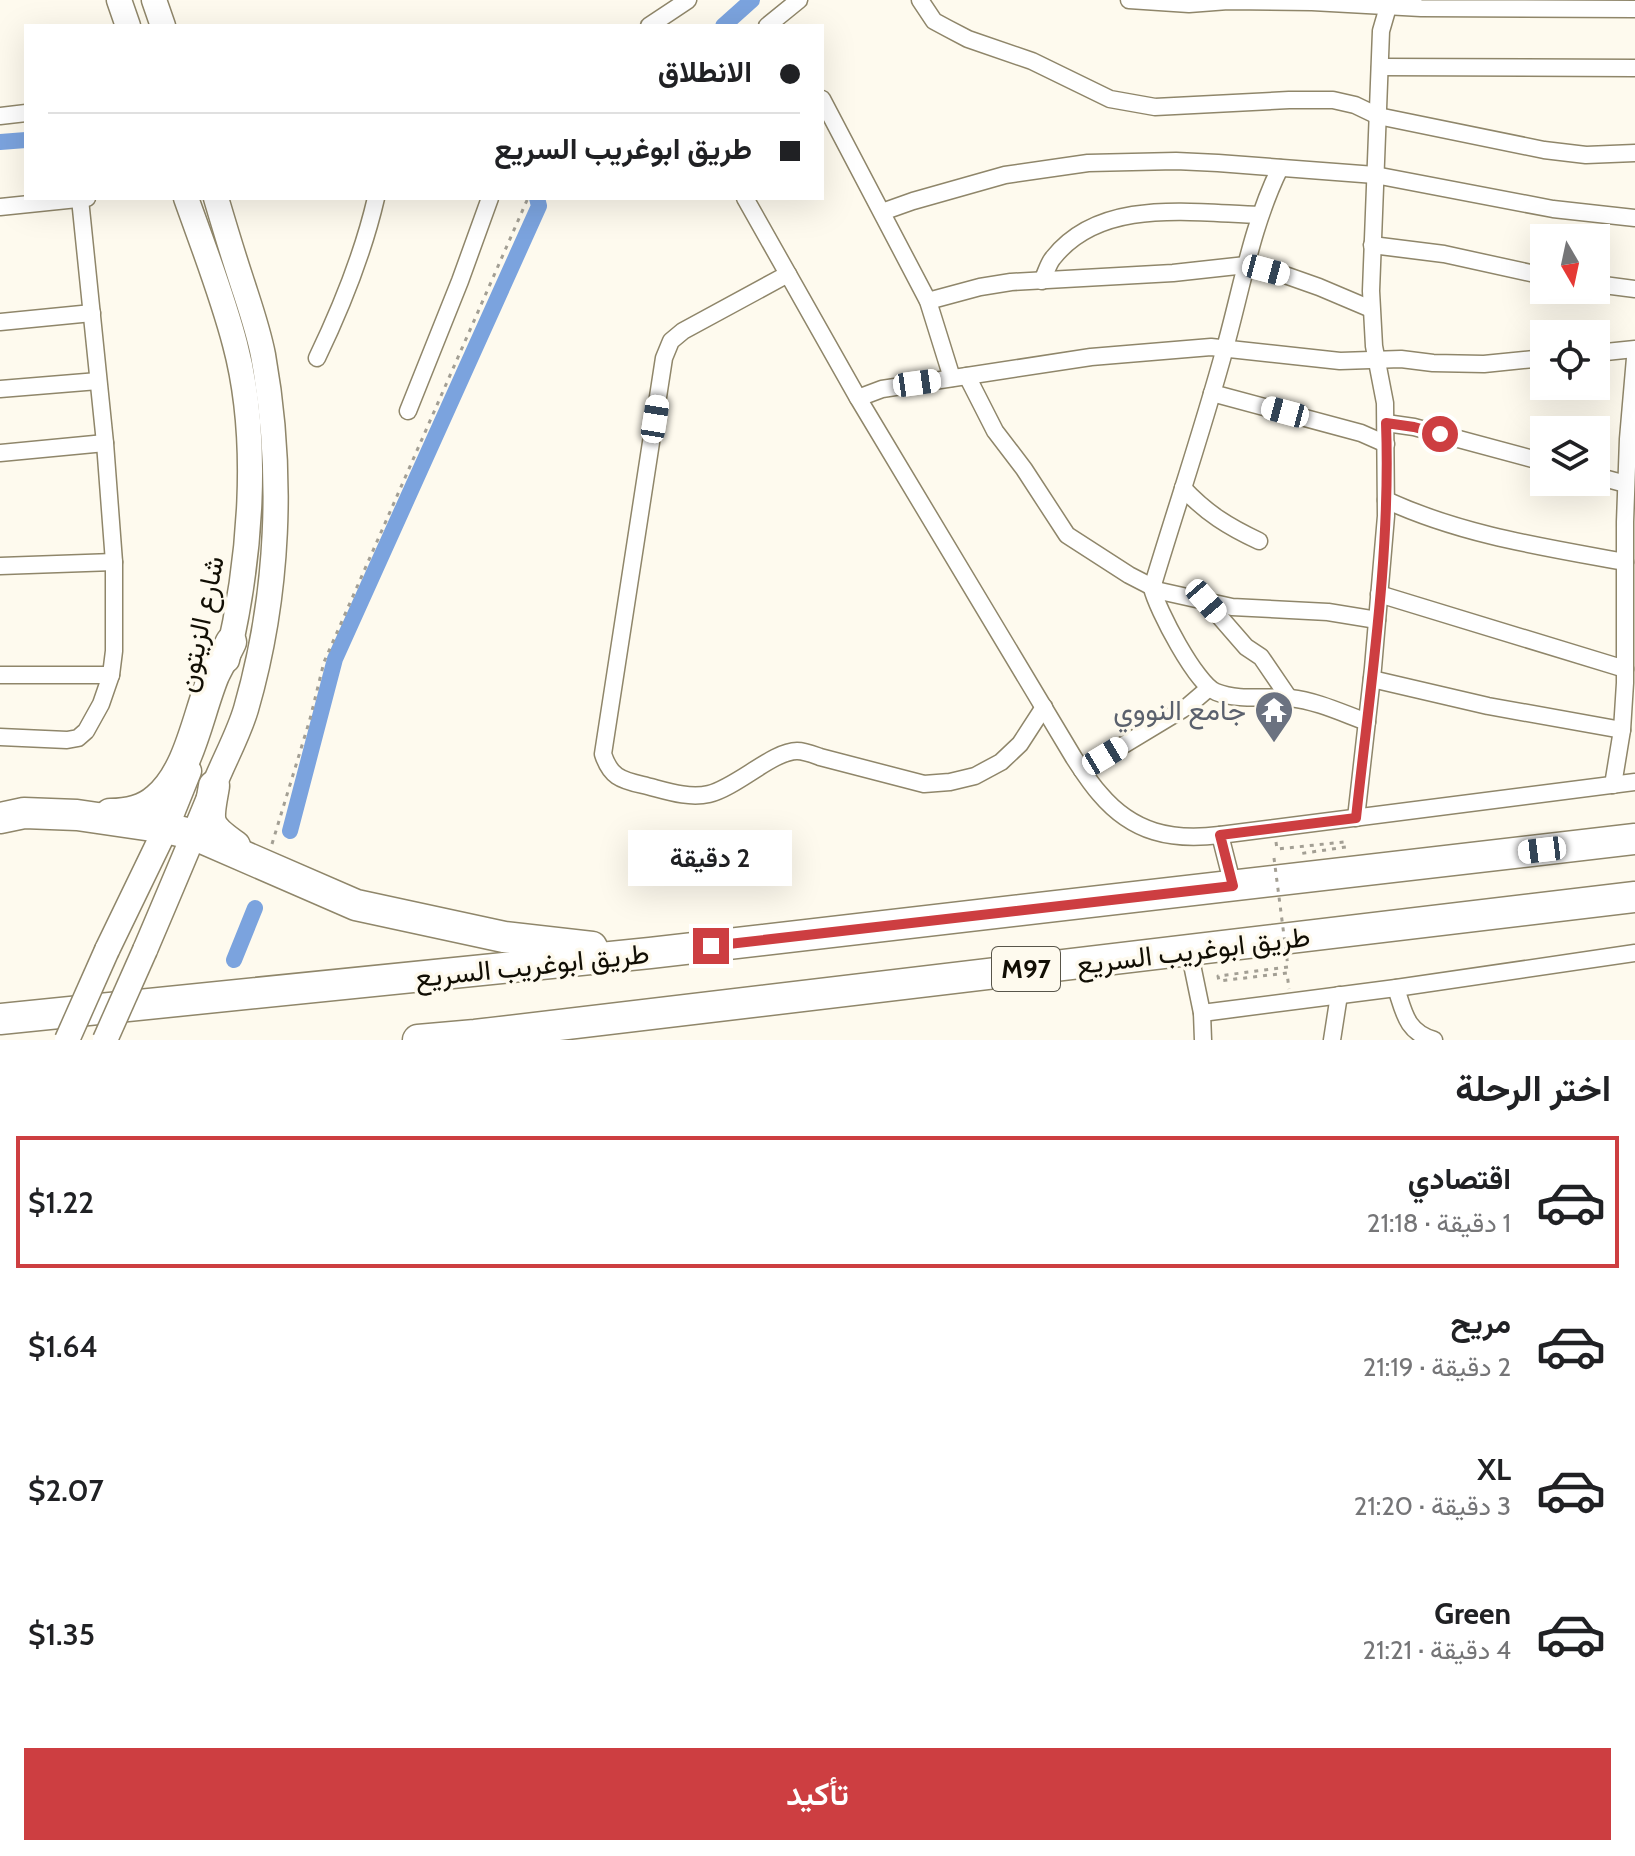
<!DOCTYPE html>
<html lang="ar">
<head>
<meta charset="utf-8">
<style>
	body { margin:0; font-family:Cabin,Vazirmatn,sans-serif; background:#f2f2f2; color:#202124; direction:rtl; height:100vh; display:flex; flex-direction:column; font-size:30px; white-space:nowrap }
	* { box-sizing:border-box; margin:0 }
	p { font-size:26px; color:#757577 }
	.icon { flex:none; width:44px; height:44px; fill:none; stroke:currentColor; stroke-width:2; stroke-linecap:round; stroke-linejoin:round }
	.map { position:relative; height:1040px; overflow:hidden; direction:ltr }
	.sheet { display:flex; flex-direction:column; background:#fff; flex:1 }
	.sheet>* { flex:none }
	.banner { position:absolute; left:24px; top:24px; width:800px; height:176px; border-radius:0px; box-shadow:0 8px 32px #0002; direction:rtl; display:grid; align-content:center; height:176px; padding:0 24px; background:#fff }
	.needle { width:52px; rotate:171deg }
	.controls { position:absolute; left:1530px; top:224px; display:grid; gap:16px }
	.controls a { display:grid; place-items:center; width:80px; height:80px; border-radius:0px; background:#fff; box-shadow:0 8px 32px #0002; font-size:40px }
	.end { position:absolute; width:36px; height:36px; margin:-18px; border:10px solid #cd3e41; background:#fff; box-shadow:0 0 0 4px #fff }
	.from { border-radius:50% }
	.bubble { position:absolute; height:56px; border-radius:0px; background:#fff; box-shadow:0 8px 32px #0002; font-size:26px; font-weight:600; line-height:56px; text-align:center; direction:rtl }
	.car { position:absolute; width:24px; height:48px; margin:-24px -12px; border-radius:10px; box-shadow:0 0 6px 2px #0007; background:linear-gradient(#fff 24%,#345 0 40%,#fff 0 76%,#345 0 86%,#fff 0) }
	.banner b { display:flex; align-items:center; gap:28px; height:76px; font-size:30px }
	.banner b+b { border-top:2px solid #e0e0e0 }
	.banner i { width:20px; height:20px; background:#202124 }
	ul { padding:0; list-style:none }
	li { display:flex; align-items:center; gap:24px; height:132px; margin:0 16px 12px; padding:0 8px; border:4px solid transparent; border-radius:0px }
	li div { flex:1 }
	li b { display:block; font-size:30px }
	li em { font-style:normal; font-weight:600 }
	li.on { border-color:#cd3e41 }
	li>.icon { width:72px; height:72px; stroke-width:1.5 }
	h2 { padding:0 24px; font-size:36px; line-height:96px }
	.primary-button { display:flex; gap:16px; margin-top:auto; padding:16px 24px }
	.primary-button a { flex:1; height:92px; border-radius:0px; background:#cd3e41; color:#fff; font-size:32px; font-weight:600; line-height:92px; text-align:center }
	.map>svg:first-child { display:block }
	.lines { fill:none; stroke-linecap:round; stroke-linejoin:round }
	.canal { stroke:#7ba3de; stroke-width:16 }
	.street-casing { stroke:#8f866a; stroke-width:19 }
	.secondary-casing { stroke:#8f866a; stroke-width:27 }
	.highway-casing { stroke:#8f866a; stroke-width:33 }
	.path { stroke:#a39f94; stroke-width:3; stroke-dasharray:4 6; stroke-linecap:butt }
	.street { stroke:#fff; stroke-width:16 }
	.secondary { stroke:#fff; stroke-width:24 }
	.highway { stroke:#fff; stroke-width:30 }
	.secondary-bridge-casing { stroke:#8f866a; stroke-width:27; stroke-linecap:butt }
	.path-bridge { stroke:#a39f94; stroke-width:3; stroke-dasharray:4 6; stroke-linecap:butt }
	.secondary-bridge { stroke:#fff; stroke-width:24 }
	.route { stroke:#cd3e41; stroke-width:10 }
	.labels { text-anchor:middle; stroke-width:7; stroke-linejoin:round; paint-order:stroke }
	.shield { fill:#fefaee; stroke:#58554a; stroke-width:2 }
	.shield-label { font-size:26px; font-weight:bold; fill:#110e04 }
	.street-label { font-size:28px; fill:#110e04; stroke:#fefaee }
	.worship-label { font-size:28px; fill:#5b616d; stroke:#fefaee; text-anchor:end }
</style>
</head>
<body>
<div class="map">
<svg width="1635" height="1040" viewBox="0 0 1635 1040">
	<rect width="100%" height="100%" fill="#fefaee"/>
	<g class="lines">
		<g class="canal">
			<path d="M723,26L752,0"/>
			<path d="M0,142L26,140"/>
			<path d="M290,831L335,659L539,206L537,198"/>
			<path d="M234,960L255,908"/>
		</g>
		<defs>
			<g id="street">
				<path d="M920,0L934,21L947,28L968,39L1032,61L1110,99L1155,107L1289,100H1333L1355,105L1378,116L1544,150L1586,155L1635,153"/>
				<path d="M1129,0L1189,4L1228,1L1312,2L1421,8L1635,9"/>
				<path d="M649,26L688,0"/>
				<path d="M767,26L799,0"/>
				<path d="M1380,67L1635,68"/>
				<path d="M822,99L928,301L952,378"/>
				<path d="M0,116L26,113"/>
				<path d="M1280,168C1252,225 1242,287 1225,348C1203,429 1176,508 1152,588C1157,609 1196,684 1216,692C1238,701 1267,696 1290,698C1317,701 1342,713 1367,722"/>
				<path d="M745,198L858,398L1074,758C1082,770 1090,783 1100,794C1133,833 1172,841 1220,835L1233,886"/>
				<path d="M0,207L87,198"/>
				<path d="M882,212L913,201L1005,175L1088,163L1176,161L1218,163L1375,175L1553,209L1635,218"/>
				<path d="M1372,245L1444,254L1544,276"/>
				<path d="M788,274L683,331L671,341L664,358L603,754C610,776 620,780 643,785C664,790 687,799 709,794C737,787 773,751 797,751C805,751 812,754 820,757L924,784L950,782L975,776L1001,762L1020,744L1044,707"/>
				<path d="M1042,281C1046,273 1048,264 1053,258C1101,197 1192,213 1260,215"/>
				<path d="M1596,284L1635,289"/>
				<path d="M928,301L980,287L1011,282L1173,273L1246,265L1285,275L1319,287L1371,309"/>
				<path d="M0,322L92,313"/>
				<path d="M1596,353L1635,349"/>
				<path d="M317,358C342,306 363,254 376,198"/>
				<path d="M967,376L995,431L1024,469L1067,535L1129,575L1160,591L1232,607L1328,612L1377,620"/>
				<path d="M0,389L98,381"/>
				<path d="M1212,393L1361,433L1386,444"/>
				<path d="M858,398L882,389L1091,357L1211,347L1340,361L1401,359L1433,363L1484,364L1544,358"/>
				<path d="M408,411L460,281L490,198"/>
				<path d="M1386,423L1414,427L1544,462"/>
				<path d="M0,453L105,443"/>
				<path d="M1596,476L1626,484"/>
				<path d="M1183,488C1206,513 1229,527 1259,541"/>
				<path d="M1386,500C1462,535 1543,547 1625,562"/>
				<path d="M0,566L114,562"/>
				<path d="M1379,594L1625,669"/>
				<path d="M1206,601L1246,647L1261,657L1289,698"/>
				<path d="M0,675H111"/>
				<path d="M1372,679L1488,706L1622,730"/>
				<path d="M0,737L67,740L78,738L86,731L101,704L111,675L114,651V562L105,443L80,199"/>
				<path d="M1082,770L1188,706L1209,688"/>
				<path d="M1613,785L1622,730L1625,683V522L1628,439L1635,358"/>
				<path d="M1356,818L1373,668L1386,516L1385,403L1374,346L1371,291L1381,31L1390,0"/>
				<path d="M1220,835L1635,782"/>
				<path d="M1189,950L1202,1013L1203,1040"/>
				<path d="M1396,988C1404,1012 1406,1032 1434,1040"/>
				<path d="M1202,1013L1396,988L1635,953"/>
				<path d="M1332,1040L1339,995"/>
			</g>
			<g id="secondary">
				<path d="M119,0L128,26"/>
				<path d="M154,0L163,26"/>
				<path d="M186,198C203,246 222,294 235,344C261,441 250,563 227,660"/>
				<path d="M107,950L166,828L189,771"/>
				<path d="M145,950C168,896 191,842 213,788C223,762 238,736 246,709C279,595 284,472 263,355C258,329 249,304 241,279C232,252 224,225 216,198"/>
			</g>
			<g id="highway">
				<path d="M214,786C208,822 204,824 235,846"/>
				<path d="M110,814C126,814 145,810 157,799C190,772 198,713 214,675C219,664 226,653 231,642"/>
				<path d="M0,818L24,813L77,815L166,828L195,835L356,905L504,937L592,947"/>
				<path d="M0,1019L650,953L1635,839"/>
				<path d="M418,1040L475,1035L1635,897"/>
			</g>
		</defs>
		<use href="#street" class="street-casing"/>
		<use href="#secondary" class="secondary-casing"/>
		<use href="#highway" class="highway-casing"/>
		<g class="path">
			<path d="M1276,842L1277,849L1344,842L1346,847L1298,854"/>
			<path d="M272,844L310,719L324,662L528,198"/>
			<path d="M1288,967L1218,976L1219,981L1287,973L1289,989"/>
		</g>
		<use href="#street" class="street"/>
		<use href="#secondary" class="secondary"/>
		<use href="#highway" class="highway"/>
		<defs>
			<g id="secondary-bridge">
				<path d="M67,1040L107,950"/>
				<path d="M105,1040L145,950"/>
			</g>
		</defs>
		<use href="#secondary-bridge" class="secondary-bridge-casing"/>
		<path class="path-bridge" d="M1274,858L1288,967"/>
		<use href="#secondary-bridge" class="secondary-bridge"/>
	</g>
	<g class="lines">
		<path class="route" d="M711,946L1233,886L1220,835L1356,818C1370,687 1391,555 1386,423L1414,427L1440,434"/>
	</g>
	<defs>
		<symbol id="temple-pin" viewBox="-11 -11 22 30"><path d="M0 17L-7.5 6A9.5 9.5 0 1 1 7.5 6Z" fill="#6b7280" stroke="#fefaee"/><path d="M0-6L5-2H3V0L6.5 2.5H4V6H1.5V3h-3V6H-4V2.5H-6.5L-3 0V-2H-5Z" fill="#fff"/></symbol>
	</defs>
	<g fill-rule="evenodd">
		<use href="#temple-pin" x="1252" y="688" width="44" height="60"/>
	</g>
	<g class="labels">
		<rect class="shield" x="992" y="947" width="68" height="44" rx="6"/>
		<g class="shield-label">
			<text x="1026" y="978">M97</text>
		</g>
		<g class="street-label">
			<text transform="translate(200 624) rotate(-78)" y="10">شارع الزيتون</text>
			<text transform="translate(1193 950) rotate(-7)" y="10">طريق ابوغريب السريع</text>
			<text transform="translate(532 965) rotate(-6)" y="10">طريق ابوغريب السريع</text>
		</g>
		<g class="worship-label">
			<text x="1246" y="720">جامع النووي</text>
		</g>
	</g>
</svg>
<div class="controls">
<a><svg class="needle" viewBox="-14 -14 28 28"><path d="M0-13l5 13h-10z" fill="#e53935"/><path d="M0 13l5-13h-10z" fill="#757577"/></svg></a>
<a><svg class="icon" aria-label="locate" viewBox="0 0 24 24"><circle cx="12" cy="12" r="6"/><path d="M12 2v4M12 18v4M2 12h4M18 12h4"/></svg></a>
<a><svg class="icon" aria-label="layers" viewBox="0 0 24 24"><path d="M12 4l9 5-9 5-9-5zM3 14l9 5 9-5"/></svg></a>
</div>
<i class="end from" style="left:1440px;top:434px"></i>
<i class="end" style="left:711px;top:946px"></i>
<div class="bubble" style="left:628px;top:830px;width:164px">2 دقيقة</div>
<i class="car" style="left:1266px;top:270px;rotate:105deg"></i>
<i class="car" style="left:917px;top:383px;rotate:82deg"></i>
<i class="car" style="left:1285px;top:412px;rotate:285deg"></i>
<i class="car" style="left:655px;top:419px;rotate:9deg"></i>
<i class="car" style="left:1206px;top:601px;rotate:139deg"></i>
<i class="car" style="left:1105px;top:756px;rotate:59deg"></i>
<i class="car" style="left:1542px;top:850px;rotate:263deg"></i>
<div class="banner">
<b><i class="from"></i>الانطلاق</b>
<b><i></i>طريق ابوغريب السريع</b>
</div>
</div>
<section class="sheet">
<h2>اختر الرحلة</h2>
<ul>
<li class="on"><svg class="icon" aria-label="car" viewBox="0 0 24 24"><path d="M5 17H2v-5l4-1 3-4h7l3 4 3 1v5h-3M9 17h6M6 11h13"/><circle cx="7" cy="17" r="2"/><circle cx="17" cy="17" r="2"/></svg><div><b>اقتصادي</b><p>1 دقيقة · 21:18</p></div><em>$1.22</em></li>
<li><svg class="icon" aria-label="car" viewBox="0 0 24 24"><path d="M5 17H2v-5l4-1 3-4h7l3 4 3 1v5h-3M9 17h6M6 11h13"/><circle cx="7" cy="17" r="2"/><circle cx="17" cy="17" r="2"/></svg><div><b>مريح</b><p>2 دقيقة · 21:19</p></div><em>$1.64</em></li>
<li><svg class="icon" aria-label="car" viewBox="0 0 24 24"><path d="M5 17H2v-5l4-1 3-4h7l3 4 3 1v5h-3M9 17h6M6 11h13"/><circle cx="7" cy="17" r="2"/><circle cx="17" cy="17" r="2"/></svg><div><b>XL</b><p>3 دقيقة · 21:20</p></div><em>$2.07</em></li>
<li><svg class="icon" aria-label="car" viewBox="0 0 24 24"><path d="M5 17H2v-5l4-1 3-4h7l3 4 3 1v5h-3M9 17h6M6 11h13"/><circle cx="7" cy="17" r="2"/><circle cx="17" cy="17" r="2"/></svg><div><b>Green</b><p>4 دقيقة · 21:21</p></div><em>$1.35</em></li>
</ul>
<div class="primary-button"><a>تأكيد</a></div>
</section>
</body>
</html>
